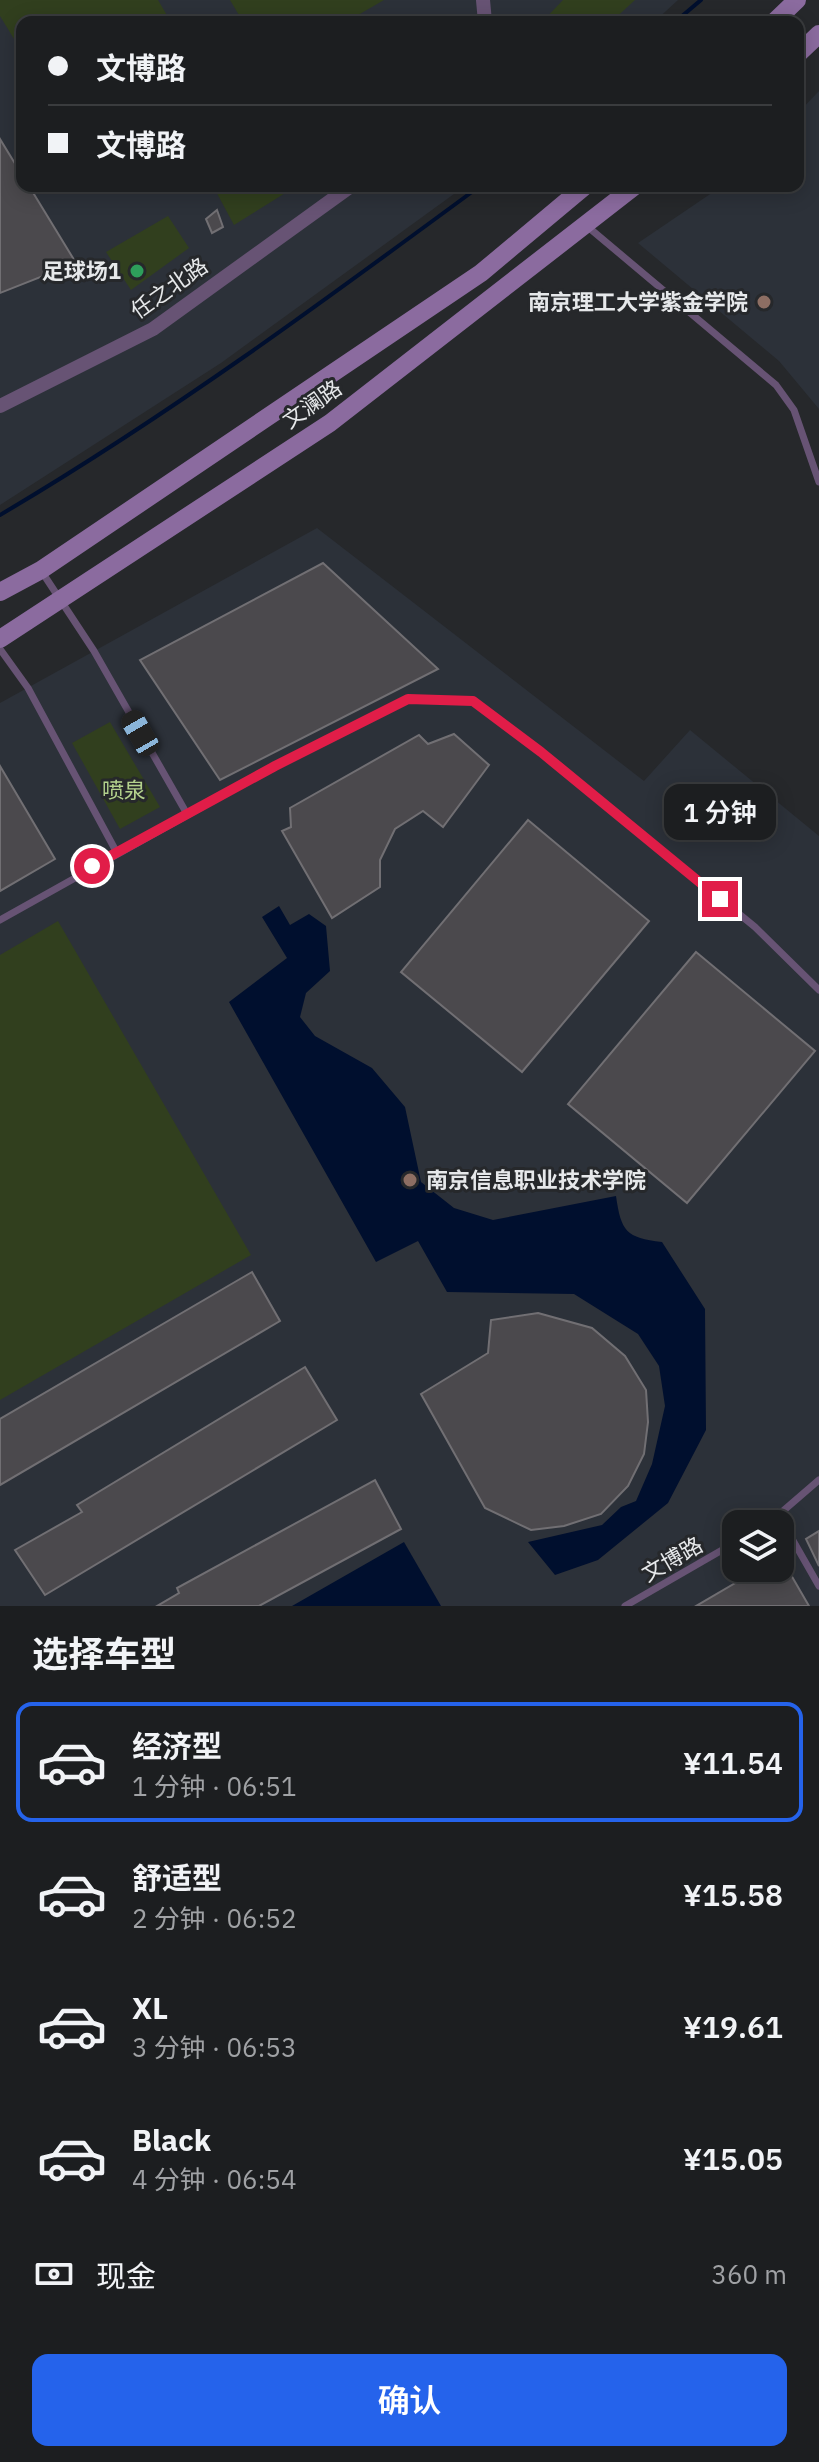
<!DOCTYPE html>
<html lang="zh">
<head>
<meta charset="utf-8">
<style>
	body { margin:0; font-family:"IBM Plex Sans","Noto Sans SC",sans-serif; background:#252729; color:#f1f3f6; height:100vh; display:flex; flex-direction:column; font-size:30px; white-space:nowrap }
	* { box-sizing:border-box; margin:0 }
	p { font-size:26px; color:#a0a2a5 }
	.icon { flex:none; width:44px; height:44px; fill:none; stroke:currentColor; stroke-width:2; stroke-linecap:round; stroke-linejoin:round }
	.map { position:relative; height:1606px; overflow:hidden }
	.panel { display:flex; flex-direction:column; background:#1c1e20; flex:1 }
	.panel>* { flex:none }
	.guide { position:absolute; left:16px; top:16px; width:788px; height:176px; border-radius:16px; box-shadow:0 4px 20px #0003,0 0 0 2px #3a3c3e; display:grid; align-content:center; height:176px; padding:0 32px; background:#1c1e20 }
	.tools { position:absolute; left:722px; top:1510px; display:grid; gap:16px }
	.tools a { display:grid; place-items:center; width:72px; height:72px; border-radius:16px; background:#1c1e20; box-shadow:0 4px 20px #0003,0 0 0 2px #3a3c3e; font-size:40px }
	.end { position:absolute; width:36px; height:36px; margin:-18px; border:10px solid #e11d48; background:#fff; box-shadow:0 0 0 4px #fff }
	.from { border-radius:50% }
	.bubble { position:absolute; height:56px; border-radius:16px; background:#1c1e20; box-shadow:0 4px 20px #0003,0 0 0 2px #3a3c3e; font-size:26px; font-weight:600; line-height:56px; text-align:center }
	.car { position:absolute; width:24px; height:48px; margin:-24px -12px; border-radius:10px; box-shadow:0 0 6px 2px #0007; background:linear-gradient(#222 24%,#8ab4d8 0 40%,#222 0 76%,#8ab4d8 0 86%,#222 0) }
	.guide b { display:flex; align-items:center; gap:28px; height:76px; font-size:30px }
	.guide b+b { border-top:2px solid #3a3c3e }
	.guide i { width:20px; height:20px; background:#f1f3f6 }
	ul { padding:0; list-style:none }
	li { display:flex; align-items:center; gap:24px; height:120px; margin:0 16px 12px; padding:0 16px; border:4px solid transparent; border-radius:16px }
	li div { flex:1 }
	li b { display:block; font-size:30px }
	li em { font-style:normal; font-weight:600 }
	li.active { border-color:#2563eb }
	li>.icon { width:72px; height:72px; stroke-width:1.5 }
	h2 { padding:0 32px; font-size:36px; line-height:96px }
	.pay { display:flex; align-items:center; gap:20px; height:88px; padding:0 32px; font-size:30px }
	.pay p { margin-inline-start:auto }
	.cta { display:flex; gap:16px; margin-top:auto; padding:16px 32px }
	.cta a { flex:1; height:92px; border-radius:16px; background:#2563eb; color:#fff; font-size:32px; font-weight:600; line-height:92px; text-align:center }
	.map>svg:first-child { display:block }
	.built { fill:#2c3139; fill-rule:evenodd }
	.green { fill:#313f1e }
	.water { fill:#000f2e }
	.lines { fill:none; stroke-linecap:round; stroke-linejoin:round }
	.stream { stroke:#000f2e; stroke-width:4 }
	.building { fill:#4b494d; stroke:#716f73; stroke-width:2 }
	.lane { stroke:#675374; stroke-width:7 }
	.street { stroke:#675374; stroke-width:14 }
	.secondary { stroke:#8b6b9f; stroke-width:18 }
	.route { stroke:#e11d48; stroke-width:10 }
	.leisure-dot { fill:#2e9e5b; stroke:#26282b; stroke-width:3 }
	.education-dot { fill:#8d6e63; stroke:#26282b; stroke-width:3 }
	.labels { text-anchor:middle; stroke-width:6; stroke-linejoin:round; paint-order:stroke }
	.poi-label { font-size:22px; font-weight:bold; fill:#e6e8ea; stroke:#26282b; text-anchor:end }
	.street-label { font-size:22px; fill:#e6e8ea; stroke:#26282b }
	.park-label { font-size:22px; fill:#b4d28d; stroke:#26282b }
</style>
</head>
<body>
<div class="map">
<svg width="819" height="1606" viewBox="0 0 819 1606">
	<rect width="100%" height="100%" fill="#26282b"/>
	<g class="built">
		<path d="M0,0H678L654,22H22V186H465L221,363L0,505Z"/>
		<path d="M819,91V409L779,361L638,243L722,186H798V113Z"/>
		<path d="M317,528L644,781L690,730L819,836V1606H0V703ZM736,1524H780V1568H736Z"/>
	</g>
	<g class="green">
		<path d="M0,0H158L171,22H22V52L0,16Z"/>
		<path d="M230,0H384L346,22H243Z"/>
		<path d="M563,0H635L611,22H542Z"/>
		<path d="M213,186H294L295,187L234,225Z"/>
		<path d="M168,216L189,248L131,290L106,252Z"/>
		<path d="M110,722L160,807L120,829L72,743Z"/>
		<path d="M58,921L251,1255L0,1400V955Z"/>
	</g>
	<g class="water">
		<path d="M279,906L290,925L309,914L326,926L330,971L306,993L300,1017L315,1036L372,1068L405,1107L421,1182L454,1208L493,1220L616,1196C621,1231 626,1238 662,1242L705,1309L706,1430L668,1503L598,1560L555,1575L528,1542L602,1525L621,1507L636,1501L652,1464L665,1406L659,1366L638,1334L574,1294L447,1292L418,1241L376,1262L229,1002L287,958L262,917Z"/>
		<path d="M404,1542L441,1606H292Z"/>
	</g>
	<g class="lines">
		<g class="stream">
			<path d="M675,22L701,0"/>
			<path d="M0,515C168,416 324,301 480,186"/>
		</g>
	</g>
	<g class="building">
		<path d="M0,139L22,175V186H29L76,263L0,293Z"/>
		<path d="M217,210L223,227L212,233L206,219Z"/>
		<path d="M323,563L438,669L220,780L140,660Z"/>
		<path d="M454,734L489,765L443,827L423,811L395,829L380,860V887L332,918L282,831L291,827L290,808L419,735L428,744Z"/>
		<path d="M0,766L55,859L0,891Z"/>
		<path d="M528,820L649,921L522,1072L401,972Z"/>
		<path d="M696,952L815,1051L687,1203L568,1104Z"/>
		<path d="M252,1272L280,1321L0,1485V1419Z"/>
		<path d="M538,1313L592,1328L625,1356L646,1390L648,1422L644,1454L628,1486L601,1514L564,1526L531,1530L485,1508L421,1394L488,1353L491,1320Z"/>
		<path d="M305,1367L337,1420L45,1595L15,1550L82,1512L77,1505Z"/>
		<path d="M375,1480L401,1529L259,1606H157L179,1593L177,1588Z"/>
		<path d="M819,1531V1566L806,1539Z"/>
		<path d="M761,1568H787L809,1606H696Z"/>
	</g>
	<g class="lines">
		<g class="lane">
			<path d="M588,227L776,385L794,410L819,482"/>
			<path d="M42,572L94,651L187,814"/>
			<path d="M0,649L28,688L117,853"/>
			<path d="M0,920L275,766L408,699L473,701L541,752L755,927L819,990"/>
			<path d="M779,1516L819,1586"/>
			<path d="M768,1524L819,1480"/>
			<path d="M625,1606L736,1542"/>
		</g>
		<g class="street">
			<path d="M483,0L485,22"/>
			<path d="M0,406L153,329L351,186"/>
		</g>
		<g class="secondary">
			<path d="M774,22L797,0"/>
			<path d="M798,54L819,34"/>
			<path d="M0,592L41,570L481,273L585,186"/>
			<path d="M0,639L330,423L635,186"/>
		</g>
	</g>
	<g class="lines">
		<path class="route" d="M92,866L275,766L408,699L473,701L541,752L720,899"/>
	</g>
	<circle class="leisure-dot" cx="137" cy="271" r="8"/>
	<g class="education-dot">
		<circle cx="764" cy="302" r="8"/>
		<circle cx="410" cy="1180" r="8"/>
	</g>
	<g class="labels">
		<g class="poi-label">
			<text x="121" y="279">足球场1</text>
			<text x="748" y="310">南京理工大学紫金学院</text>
			<text x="426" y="1188" text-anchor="start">南京信息职业技术学院</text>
		</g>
		<g class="street-label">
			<text transform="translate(169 288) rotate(-35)" y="8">任之北路</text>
			<text transform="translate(312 404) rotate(-35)" y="8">文澜路</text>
			<text transform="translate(672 1559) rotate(-30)" y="8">文博路</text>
		</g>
		<g class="park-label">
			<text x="124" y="798">喷泉</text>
		</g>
	</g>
</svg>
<div class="tools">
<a><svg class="icon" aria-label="layers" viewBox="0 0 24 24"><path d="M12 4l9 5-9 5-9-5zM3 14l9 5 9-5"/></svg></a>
</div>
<i class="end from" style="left:92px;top:866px"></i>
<i class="end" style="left:720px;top:899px"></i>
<div class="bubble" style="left:664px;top:784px;width:112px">1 分钟</div>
<i class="car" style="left:140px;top:733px;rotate:330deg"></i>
<div class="guide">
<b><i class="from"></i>文博路</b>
<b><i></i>文博路</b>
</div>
</div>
<section class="panel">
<h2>选择车型</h2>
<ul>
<li class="active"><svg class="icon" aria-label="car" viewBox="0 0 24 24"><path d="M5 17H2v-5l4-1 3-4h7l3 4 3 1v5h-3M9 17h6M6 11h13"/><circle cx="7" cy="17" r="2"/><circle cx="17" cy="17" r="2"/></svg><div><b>经济型</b><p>1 分钟 · 06:51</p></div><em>¥11.54</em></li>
<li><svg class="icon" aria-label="car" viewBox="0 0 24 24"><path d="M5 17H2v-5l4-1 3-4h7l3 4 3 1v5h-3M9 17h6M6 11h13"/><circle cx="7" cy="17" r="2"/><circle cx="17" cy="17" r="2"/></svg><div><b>舒适型</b><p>2 分钟 · 06:52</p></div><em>¥15.58</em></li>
<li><svg class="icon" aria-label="car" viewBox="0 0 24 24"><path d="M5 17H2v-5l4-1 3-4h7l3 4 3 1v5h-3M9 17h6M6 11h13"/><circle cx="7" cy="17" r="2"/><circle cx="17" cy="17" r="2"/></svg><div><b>XL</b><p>3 分钟 · 06:53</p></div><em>¥19.61</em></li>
<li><svg class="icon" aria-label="car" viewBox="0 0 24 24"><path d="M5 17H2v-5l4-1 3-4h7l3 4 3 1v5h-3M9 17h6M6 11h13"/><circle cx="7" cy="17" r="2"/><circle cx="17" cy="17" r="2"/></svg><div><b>Black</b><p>4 分钟 · 06:54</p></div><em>¥15.05</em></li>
</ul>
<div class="pay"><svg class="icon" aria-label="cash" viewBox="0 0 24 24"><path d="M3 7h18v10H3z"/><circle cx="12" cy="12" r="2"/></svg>现金<p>360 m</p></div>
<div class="cta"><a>确认</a></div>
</section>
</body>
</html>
